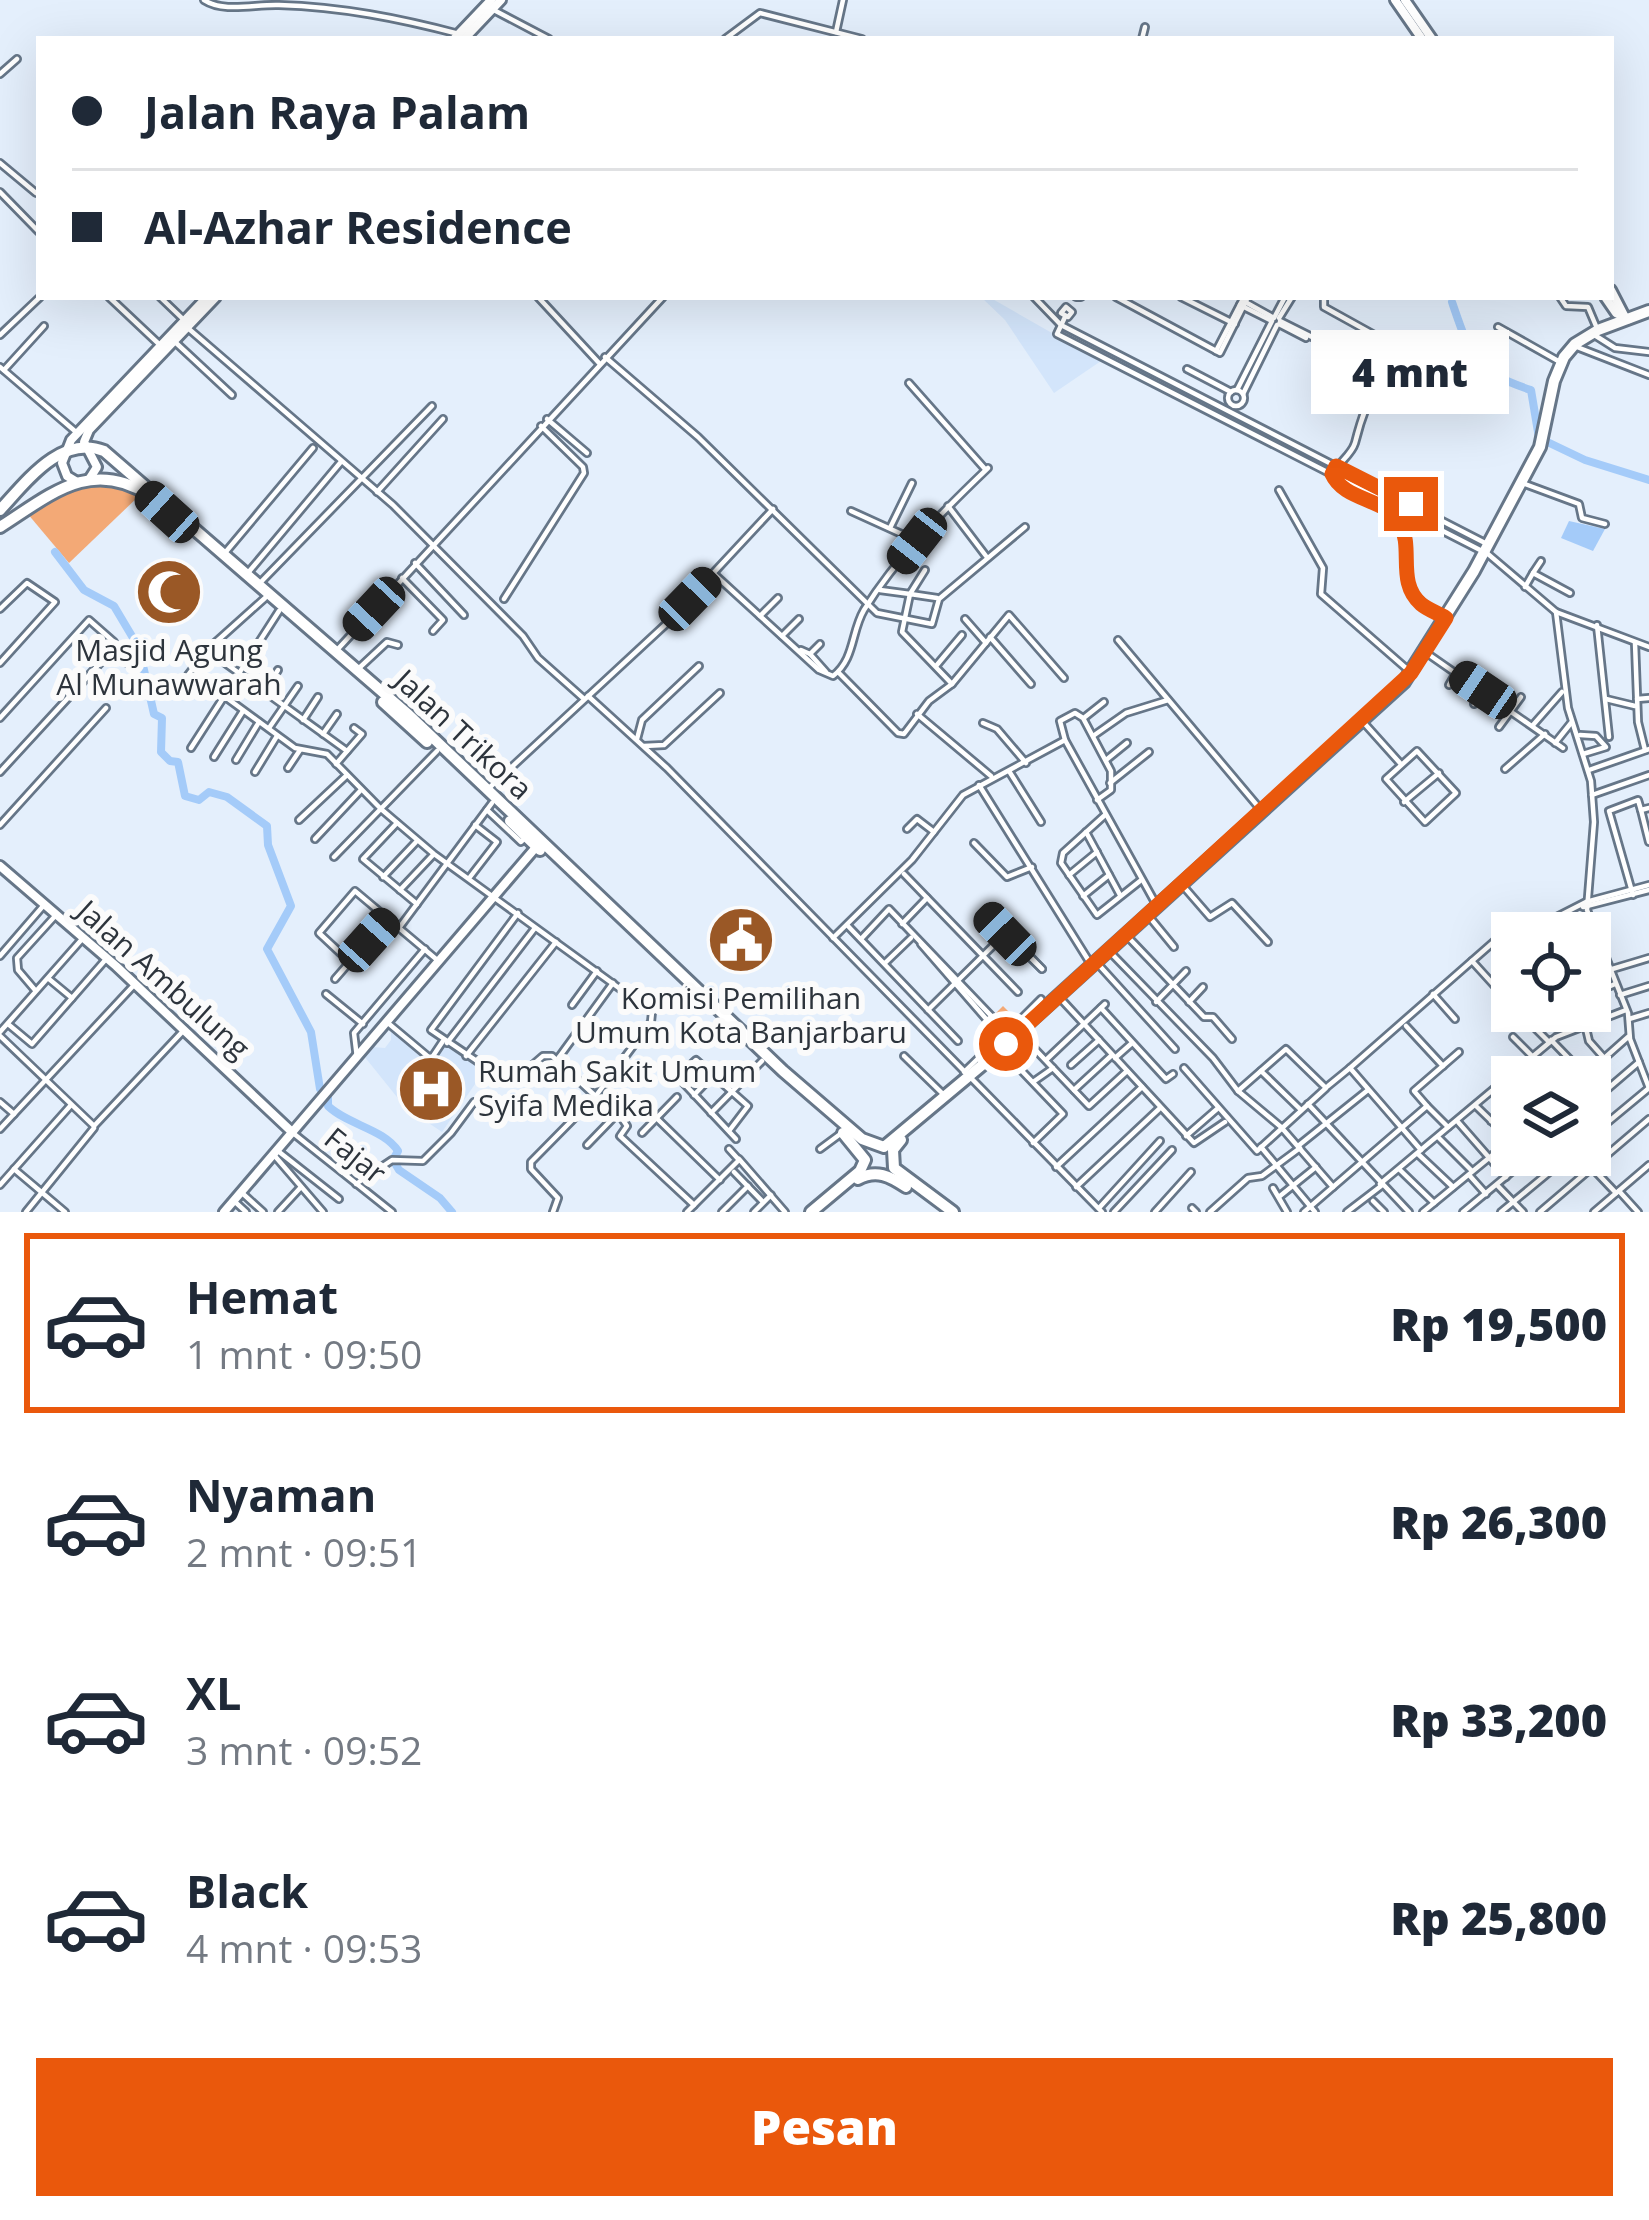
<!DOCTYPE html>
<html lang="id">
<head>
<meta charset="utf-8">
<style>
	body { margin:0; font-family:"Open Sans",sans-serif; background:#f6f6f7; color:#1f2937; height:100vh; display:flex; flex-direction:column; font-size:45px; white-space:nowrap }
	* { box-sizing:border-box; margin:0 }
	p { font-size:39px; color:#747a83 }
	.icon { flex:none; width:66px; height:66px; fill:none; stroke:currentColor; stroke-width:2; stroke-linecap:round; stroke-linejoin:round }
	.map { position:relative; height:1212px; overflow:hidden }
	.side { display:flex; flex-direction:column; background:#fff; flex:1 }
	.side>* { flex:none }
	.banner { position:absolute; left:36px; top:36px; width:1578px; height:264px; border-radius:0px; box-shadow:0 12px 48px #0002; display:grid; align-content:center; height:264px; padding:0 36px; background:#fff }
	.fabs { position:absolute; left:1491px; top:912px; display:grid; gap:24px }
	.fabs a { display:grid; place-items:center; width:120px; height:120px; border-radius:0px; background:#fff; box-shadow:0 12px 48px #0002; font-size:60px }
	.end { position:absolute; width:54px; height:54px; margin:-27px; border:15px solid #ea580c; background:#fff; box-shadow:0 0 0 6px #fff }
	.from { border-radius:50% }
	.bubble { position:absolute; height:84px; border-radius:0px; background:#fff; box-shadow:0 12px 48px #0002; font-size:39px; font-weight:800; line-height:84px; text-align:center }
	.car { position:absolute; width:36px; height:72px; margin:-36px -18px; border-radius:15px; box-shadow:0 0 9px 3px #0007; background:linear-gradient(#222 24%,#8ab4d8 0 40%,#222 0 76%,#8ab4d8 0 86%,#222 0) }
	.banner b { display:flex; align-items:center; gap:42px; height:114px; font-size:45px }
	.banner b+b { border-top:3px solid #e0e1e3 }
	.banner i { width:30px; height:30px; background:#1f2937 }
	ul { padding:21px 0 0; list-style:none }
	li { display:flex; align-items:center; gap:36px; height:180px; margin:0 24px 18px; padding:0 12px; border:6px solid transparent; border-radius:0px }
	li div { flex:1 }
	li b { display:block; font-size:45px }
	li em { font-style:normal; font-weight:800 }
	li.current { border-color:#ea580c }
	li>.icon { width:108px; height:108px; stroke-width:1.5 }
	.action { display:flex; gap:24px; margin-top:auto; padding:24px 36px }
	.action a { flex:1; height:138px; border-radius:0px; background:#ea580c; color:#fff; font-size:48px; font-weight:800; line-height:138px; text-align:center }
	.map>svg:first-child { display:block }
	.built { fill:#d3e5fb }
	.green { fill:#f3a976 }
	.water { fill:#a4cbf9 }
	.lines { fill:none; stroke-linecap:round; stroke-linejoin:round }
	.river { stroke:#a4cbf9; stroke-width:8 }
	.street-casing { stroke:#667688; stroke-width:10 }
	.secondary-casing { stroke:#667688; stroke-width:14 }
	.primary-casing { stroke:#667688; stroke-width:16 }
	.street { stroke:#fff; stroke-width:4.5 }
	.secondary { stroke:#fff; stroke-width:8 }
	.primary { stroke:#fff; stroke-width:10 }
	.route { stroke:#ea580c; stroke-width:15 }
	.labels { text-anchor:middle; stroke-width:12; stroke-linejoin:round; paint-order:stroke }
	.poi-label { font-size:30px; fill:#2d343c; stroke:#fbfbfb }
	.street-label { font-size:30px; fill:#2d343c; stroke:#fbfbfb }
</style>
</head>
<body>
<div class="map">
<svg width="1649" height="1212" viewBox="0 0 1649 1212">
	<rect width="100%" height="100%" fill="#e4effc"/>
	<g class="built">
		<path d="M981,297H989L1101,361L1054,393L1005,320Z"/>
		<path d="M391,1028L430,1062L443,1044L484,1071L442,1132L405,1107L364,1056L372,1047L385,1048L391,1040Z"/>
	</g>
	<g class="green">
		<path d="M112,483L140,495L69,563L27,513L74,484Z"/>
		<path d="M1003,1006L1024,1027L993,1056L975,1034Z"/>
	</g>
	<path class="water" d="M1569,521L1605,529L1593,551L1561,538Z"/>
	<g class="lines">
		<g class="river">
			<path d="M1452,302C1470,355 1475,372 1531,390L1539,438L1585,460L1649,480"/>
			<path d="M55,552L84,590L114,606L139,648L154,714L162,718L161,752L170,761L178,762L185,796L199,800L209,792L227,797L267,826L268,845L291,906L267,949L311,1032L320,1089L328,1097V1106C348,1125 384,1129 398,1151L393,1160L399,1170L440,1198L452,1212"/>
		</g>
		<defs>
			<g id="street">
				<path d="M204,0C224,13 255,4 279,5C342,7 398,18 459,34"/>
				<path d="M490,8L549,39"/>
				<path d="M836,32L843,0"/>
				<path d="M725,39L760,13L862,39"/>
				<path d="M1142,39L1145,27"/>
				<path d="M0,74L17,59"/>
				<path d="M0,163L36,193"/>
				<path d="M0,192L39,232"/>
				<path d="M109,297L161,346"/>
				<path d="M160,297L184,320"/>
				<path d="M538,297L599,363"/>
				<path d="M1034,297L1061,325L1485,543"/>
				<path d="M1076,297H1081"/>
				<path d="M1116,297L1220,353L1248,297"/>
				<path d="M1181,297L1235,324"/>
				<path d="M1560,297L1566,306L1588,307L1596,326"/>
				<path d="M1247,303L1274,318L1285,297"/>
				<path d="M1066,307L1072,312L1068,317L1061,313Z"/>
				<path d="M1065,317L1057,334L1484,552"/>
				<path d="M1279,318L1292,297"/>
				<path d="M1280,321L1384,373L1398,348L1324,307V297"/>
				<path d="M1279,324L1306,338"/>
				<path d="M1498,327L1560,362"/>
				<path d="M189,329L393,505L523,636L538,658L583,698"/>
				<path d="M0,335L40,297"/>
				<path d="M1596,336L1615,348L1649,352"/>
				<path d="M174,341L232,395"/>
				<path d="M1577,347L1649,375"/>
				<path d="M1216,351L1244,297"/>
				<path d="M605,357L698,437L877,613L932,624L939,599L1025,527"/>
				<path d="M0,367L76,432"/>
				<path d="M1187,369L1231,392"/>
				<path d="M4,370L44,326"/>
				<path d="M1381,376C1368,398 1361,419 1355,443C1351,456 1337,463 1332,476C1346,499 1379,499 1397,519C1427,553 1375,578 1444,617"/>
				<path d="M909,383L985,469"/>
				<path d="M1237,390L1272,321L1240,305"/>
				<circle cx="1236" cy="398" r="8"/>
				<path d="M1243,394L1277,325"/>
				<path d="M547,419L587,453"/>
				<path d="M1525,484L1579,504L1582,518L1605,524"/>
				<path d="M1279,490L1323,568L1321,594L1407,669"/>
				<path d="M377,492L443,419"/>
				<path d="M948,506L986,556"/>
				<path d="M851,511L917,541"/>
				<path d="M890,528L912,483"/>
				<path d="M1404,535L1424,522"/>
				<path d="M224,554L313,448"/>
				<path d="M1488,554L1556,612L1649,647"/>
				<path d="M415,563L464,615"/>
				<path d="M1533,573L1541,561"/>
				<path d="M247,574L340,463"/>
				<path d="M714,574L819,670L833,676C855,659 851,632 864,610C897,557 943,511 988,468"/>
				<path d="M402,578L443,620L433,631"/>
				<path d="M259,584L432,406"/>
				<path d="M1525,587L1533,573L1570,593"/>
				<path d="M880,590L910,594L925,570"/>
				<path d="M504,599L584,473L583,467L541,426"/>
				<path d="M0,609L27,583L55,602L0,663"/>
				<path d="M1556,612L1568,708L1591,781L1594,822L1587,910L1628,1013L1630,1039L1649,1088"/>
				<path d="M760,616L778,598"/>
				<path d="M965,619L986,643"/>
				<path d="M1597,625L1609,737"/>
				<path d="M782,636L799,619"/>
				<path d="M990,637L1031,684"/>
				<path d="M1118,640L1261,810"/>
				<path d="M1635,643L1638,722L1645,750"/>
				<path d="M207,650L347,751"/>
				<path d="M337,650L663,297"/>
				<path d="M801,650L810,654L820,644"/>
				<path d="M810,654L826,672"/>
				<path d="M1428,654L1563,748"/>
				<path d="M936,666L962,635"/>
				<path d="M357,670L387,642L398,645"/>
				<path d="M839,673L898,733L904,734L929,701L952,684L902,632L910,594L937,598"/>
				<path d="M188,675L207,650L265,598"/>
				<path d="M952,684L1009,615L1064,678"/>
				<path d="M1449,685L1456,673"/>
				<path d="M264,692L278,670"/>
				<path d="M224,696L295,748L327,754L381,809L434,854L652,1012L651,1022L595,1097L531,1162V1169L558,1198L553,1212"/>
				<path d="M588,696L667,768L966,1073"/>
				<path d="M1606,699L1635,706"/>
				<path d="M1637,699L1649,698"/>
				<path d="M1474,704L1483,690"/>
				<path d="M917,714L991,776"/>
				<path d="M1085,717L1104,702"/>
				<path d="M0,718L89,620L114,642L113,649L127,663"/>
				<path d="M303,720L318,697"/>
				<path d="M983,723L997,729L1026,763"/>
				<path d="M1365,724L1400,763"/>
				<path d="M1533,725L1562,692"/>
				<path d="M1499,727L1521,697"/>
				<path d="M269,728L298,686"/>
				<path d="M323,734L337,714"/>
				<path d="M1580,735L1596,736L1606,747L1583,754"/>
				<path d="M1093,736L1126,713L1168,700"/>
				<path d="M637,739L642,720L699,666"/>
				<path d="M1555,743L1571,723"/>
				<path d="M644,746L664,745L720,693"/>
				<path d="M191,748L279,611"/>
				<path d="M1417,751L1456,793L1425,822L1386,779Z"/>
				<path d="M214,757L243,711"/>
				<path d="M236,760L259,722"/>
				<path d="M1106,760L1127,743"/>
				<path d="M336,764L362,734L354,728"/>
				<path d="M288,768L300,750"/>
				<path d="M1505,769L1545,734"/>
				<path d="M1589,770L1649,749"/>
				<path d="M1009,771L1041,822"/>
				<path d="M0,772L113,649"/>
				<path d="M255,772L277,736"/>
				<path d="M1110,783L1149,752"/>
				<path d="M979,785L1092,966"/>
				<path d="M488,789L665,625L773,509"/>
				<path d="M1592,795L1649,775"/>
				<path d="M1097,800L1111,790V771L1083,718L1075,713L1060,721L1065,740L1157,906"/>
				<path d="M1404,802L1439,773"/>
				<path d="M1649,808L1641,810L1649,842"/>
				<path d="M487,810L521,842L526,837"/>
				<path d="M1105,815L1063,853L1061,863L1097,915L1140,881"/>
				<path d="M299,820L347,775"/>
				<path d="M397,823L363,859L417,904"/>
				<path d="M0,825L106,708"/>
				<path d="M907,829L917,819L934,832"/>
				<path d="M1086,832L1120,895"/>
				<path d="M315,839L360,791"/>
				<path d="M974,843L1007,877L1032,867"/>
				<path d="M334,857L437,751"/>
				<path d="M904,874L1018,992"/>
				<path d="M1069,875L1097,852"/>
				<path d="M383,877L416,842"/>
				<path d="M470,877L497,842L475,825"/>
				<path d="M1184,887L1210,917L1232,903L1268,942"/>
				<path d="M400,890L433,855"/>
				<path d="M1633,895L1609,811L1638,800L1641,810"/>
				<path d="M1083,896L1109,875"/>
				<path d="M1583,907L1649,890"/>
				<path d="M987,912L1042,969"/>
				<path d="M518,913L431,1030L508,1082L514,1081L543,1056H552L616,1115H629L642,1104L720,1180"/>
				<path d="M1147,914L1174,947"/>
				<path d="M987,915L1042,969"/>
				<path d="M902,924L927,898"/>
				<path d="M847,925L958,1041"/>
				<path d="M399,928L492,803"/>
				<path d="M1525,933L1586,902L1649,885"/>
				<path d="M1128,937L1204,1017H1213L1232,1039"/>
				<path d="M833,938L912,860L963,795L1065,740"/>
				<path d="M861,939L889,909L998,1023"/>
				<path d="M921,944L994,1028"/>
				<path d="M1111,953L1213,1058L1238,1091L1281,1127L1333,1187"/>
				<path d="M0,956L44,905"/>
				<path d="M1472,961L1512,1005"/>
				<path d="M350,962L319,933L355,891L436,959"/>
				<path d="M885,963L911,938"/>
				<path d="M1098,964L1175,1049"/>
				<path d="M1609,970L1649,958"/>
				<path d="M49,979L72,998"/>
				<path d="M335,979L388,918"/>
				<path d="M35,990L18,970L17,958L56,915"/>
				<path d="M326,994L363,1024"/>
				<path d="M1433,994L1455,1019"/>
				<path d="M1590,995L1615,984"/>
				<path d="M1620,995L1649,986"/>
				<path d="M1061,999L1194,1143L1225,1122"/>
				<path d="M1156,1002L1186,971"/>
				<path d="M1189,1002L1203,987"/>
				<path d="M572,1005L597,971"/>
				<path d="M1101,1008L1166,1079L1173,1074"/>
				<path d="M928,1010L1008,931"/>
				<path d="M1518,1011L1549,1042"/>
				<path d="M1555,1011L1574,1029"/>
				<path d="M1629,1019L1649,1013"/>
				<path d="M388,1023L431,1059L443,1041"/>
				<path d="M8,1024L32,1044L107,958"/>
				<path d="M1585,1024L1589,1041L1605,1059"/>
				<path d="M1014,1026L1041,999"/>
				<path d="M1406,1026L1443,1066"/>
				<path d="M0,1032L83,938"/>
				<path d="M0,1036L94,1126L184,1030"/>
				<path d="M1513,1037L1553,1077"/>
				<path d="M1551,1040L1585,1075"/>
				<path d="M447,1043L535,928"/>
				<path d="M999,1049L992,1037L994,1028L1009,1022L1089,1106L1127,1071"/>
				<path d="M1003,1051L1063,1114L1033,1143"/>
				<path d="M466,1056L556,942"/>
				<path d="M904,1056L943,1094"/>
				<path d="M357,1058L354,1033L425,949"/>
				<path d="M1115,1058L1132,1043"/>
				<path d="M557,1060L613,983"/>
				<path d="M1046,1060L1105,1004"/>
				<path d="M1071,1065L1099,1040"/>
				<path d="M1184,1068L1257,1151L1326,1088L1286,1049L1238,1091"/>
				<path d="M1350,1068L1497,939L1512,955"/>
				<path d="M1261,1071L1300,1109"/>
				<path d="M964,1072L994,1043"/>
				<path d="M1583,1077L1628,1037"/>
				<path d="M972,1079L1102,1212"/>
				<path d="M1033,1082L1053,1068"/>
				<path d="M1328,1086L1350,1068L1421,1150"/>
				<path d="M1074,1090L1112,1055"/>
				<path d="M1495,1090L1512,1107"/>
				<path d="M694,1095L715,1073"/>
				<path d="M0,1102L14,1114"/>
				<path d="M1308,1104L1409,1212"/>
				<path d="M1590,1104L1639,1062"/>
				<path d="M1427,1106L1414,1091L1459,1052"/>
				<path d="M1476,1106L1511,1140"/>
				<path d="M711,1113L762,1061"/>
				<path d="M623,1120L627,1126L620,1136L694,1205"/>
				<path d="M1491,1121L1510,1105"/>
				<path d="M1458,1122L1506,1177"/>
				<path d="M0,1129L135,984"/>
				<path d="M729,1131L748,1106L696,1060L678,1077L736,1139"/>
				<path d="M293,1133L392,1212"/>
				<path d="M642,1133L677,1097"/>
				<path d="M1186,1136L1217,1109"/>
				<path d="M1438,1137L1472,1171"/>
				<path d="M1590,1137L1649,1088"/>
				<path d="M587,1145L616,1115"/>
				<path d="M1298,1146L1368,1090"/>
				<path d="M1261,1147L1315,1212"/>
				<path d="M820,1149L843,1132"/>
				<path d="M278,1151L339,1199"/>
				<path d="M1418,1154L1453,1187"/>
				<path d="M274,1155L323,1212"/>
				<path d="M1580,1155L1616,1193"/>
				<path d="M739,1159L785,1212"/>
				<path d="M1056,1167L1142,1087"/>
				<path d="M14,1169L65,1212"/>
				<path d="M1399,1169L1434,1203"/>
				<path d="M734,1172L763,1202"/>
				<path d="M1470,1176L1486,1194"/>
				<path d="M356,1184L392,1160L423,1161L451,1133L474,1102"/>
				<path d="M1380,1184L1556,1037L1626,1010"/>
				<path d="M0,1185L71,1105"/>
				<path d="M1497,1185L1523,1212"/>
				<path d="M1076,1187L1159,1109"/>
				<path d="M1273,1188L1287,1212"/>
				<path d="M1619,1191L1638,1212"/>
				<path d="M241,1192L263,1212"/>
				<path d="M1280,1196L1316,1167"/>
				<path d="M233,1200L246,1212"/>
				<path d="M1373,1201L1384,1212"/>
				<path d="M1099,1208L1160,1141"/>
				<path d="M1192,1208L1196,1212"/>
				<path d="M26,1212L94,1128"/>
				<path d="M278,1212L301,1187"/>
				<path d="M687,1212L739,1160L729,1149"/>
				<path d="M722,1212L748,1186"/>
				<path d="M754,1212L771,1195"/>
				<path d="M1114,1212L1172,1150"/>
				<path d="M1155,1212L1191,1172"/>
				<path d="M1210,1212L1248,1178L1262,1176L1300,1148"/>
				<path d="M1304,1212L1427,1106L1448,1127"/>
				<path d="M1347,1212L1381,1186"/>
				<path d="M1423,1212L1512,1139"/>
				<path d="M1463,1212L1532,1155"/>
				<path d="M1501,1212L1570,1155"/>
				<path d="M1540,1212L1649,1119"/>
				<path d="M1594,1212L1649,1165"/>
			</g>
			<g id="secondary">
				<path d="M1395,0L1422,39"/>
				<path d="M1405,0L1432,39"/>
				<path d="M454,39L491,0"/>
				<path d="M464,39L501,0"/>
				<path d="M1611,290L1626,319"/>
				<path d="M1605,297L1616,313L1629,319"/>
				<path d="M90,478L97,467L84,442L89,430L216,297"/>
				<path d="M77,482L67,476L62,463L71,440L207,297"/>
				<path d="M0,866L116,966L292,1132"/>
				<path d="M224,1212L537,846"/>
			</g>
			<g id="primary">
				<path d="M0,510C26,482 61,434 104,451L409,715L783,1071L862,1139L884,1147L981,1066L1404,682L1474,571L1540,447L1554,381L1564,357L1575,344L1598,330L1649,311"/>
				<path d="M0,527C49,496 90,457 149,495"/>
				<path d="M383,702L427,742"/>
				<path d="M510,821L540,850"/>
				<path d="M901,1140L893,1150L894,1168L953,1212"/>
				<path d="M858,1179C876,1169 890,1176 906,1187"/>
				<path d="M811,1212L860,1171L865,1160L843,1133"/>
			</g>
		</defs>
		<use href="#street" class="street-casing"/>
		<use href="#secondary" class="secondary-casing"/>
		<use href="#primary" class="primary-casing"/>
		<use href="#street" class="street"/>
		<use href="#secondary" class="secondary"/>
		<use href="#primary" class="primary"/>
	</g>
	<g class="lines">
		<path class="route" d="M1006,1044L1411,673L1446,618C1438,613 1428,610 1421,604C1396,582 1414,549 1400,523C1386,498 1344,501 1332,474L1336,466L1411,504"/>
	</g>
	<defs>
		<symbol id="mosque-disc" viewBox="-11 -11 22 22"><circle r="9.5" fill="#9a5826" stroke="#fbfbfb"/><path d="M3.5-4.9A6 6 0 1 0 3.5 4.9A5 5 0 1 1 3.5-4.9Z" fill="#fff"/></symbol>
		<symbol id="civic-disc" viewBox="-11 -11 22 22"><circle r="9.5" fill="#9a5826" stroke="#fbfbfb"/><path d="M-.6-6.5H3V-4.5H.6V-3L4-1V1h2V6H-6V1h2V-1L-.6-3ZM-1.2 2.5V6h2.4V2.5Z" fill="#fff"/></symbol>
		<symbol id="hospital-disc" viewBox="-11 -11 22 22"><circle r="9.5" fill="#9a5826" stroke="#fbfbfb"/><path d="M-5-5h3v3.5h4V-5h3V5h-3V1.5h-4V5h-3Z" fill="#fff"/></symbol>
	</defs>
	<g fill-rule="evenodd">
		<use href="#mosque-disc" x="131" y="554" width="76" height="76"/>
		<use href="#civic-disc" x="703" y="902" width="76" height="76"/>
		<use href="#hospital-disc" x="393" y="1051" width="76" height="76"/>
	</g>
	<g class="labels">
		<g class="poi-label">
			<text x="169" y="661">Masjid Agung<tspan x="169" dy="34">Al Munawwarah</tspan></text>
			<text x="741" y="1009">Komisi Pemilihan<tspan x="741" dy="34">Umum Kota Banjarbaru</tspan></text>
			<text x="478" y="1082" text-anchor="start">Rumah Sakit Umum<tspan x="478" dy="34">Syifa Medika</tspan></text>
		</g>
		<g class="street-label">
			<text transform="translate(463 735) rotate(43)" y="10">Jalan Trikora</text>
			<text transform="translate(163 980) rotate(42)" y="10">Jalan Ambulung</text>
			<text transform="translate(355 1156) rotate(39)" y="10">Fajar</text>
		</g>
	</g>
</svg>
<div class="fabs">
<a><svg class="icon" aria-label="locate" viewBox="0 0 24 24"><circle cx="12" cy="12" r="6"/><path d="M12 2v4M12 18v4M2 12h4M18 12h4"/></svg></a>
<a><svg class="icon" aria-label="layers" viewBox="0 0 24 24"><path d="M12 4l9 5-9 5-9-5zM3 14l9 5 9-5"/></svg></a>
</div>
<i class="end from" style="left:1006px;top:1044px"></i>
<i class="end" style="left:1411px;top:504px"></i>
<div class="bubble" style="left:1311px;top:330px;width:198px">4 mnt</div>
<i class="car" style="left:167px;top:512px;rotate:312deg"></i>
<i class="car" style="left:917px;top:541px;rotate:218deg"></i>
<i class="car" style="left:690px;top:599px;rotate:44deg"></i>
<i class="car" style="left:374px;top:609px;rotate:223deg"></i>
<i class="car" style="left:1483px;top:690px;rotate:304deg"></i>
<i class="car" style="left:1005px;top:934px;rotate:316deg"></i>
<i class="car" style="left:369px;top:940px;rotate:42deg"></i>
<div class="banner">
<b><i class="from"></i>Jalan Raya Palam</b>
<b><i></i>Al-Azhar Residence</b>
</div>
</div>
<section class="side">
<ul>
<li class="current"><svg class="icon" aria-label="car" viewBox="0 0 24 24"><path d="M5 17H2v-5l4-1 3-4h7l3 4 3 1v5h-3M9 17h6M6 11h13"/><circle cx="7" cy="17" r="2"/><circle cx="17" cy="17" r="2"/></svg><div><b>Hemat</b><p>1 mnt · 09:50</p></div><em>Rp 19,500</em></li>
<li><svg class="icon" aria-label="car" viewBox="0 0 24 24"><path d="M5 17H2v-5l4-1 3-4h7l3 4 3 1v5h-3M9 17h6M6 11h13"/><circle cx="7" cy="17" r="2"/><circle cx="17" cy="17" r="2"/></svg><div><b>Nyaman</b><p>2 mnt · 09:51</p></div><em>Rp 26,300</em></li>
<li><svg class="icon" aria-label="car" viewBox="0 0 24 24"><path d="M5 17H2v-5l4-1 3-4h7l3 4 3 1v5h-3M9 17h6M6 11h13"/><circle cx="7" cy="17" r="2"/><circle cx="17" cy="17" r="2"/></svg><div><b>XL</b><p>3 mnt · 09:52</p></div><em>Rp 33,200</em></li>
<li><svg class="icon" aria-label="car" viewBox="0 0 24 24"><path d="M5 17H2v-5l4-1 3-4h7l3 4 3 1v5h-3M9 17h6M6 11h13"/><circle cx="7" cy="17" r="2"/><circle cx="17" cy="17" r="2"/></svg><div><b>Black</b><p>4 mnt · 09:53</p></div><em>Rp 25,800</em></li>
</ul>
<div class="action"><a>Pesan</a></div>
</section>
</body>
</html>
